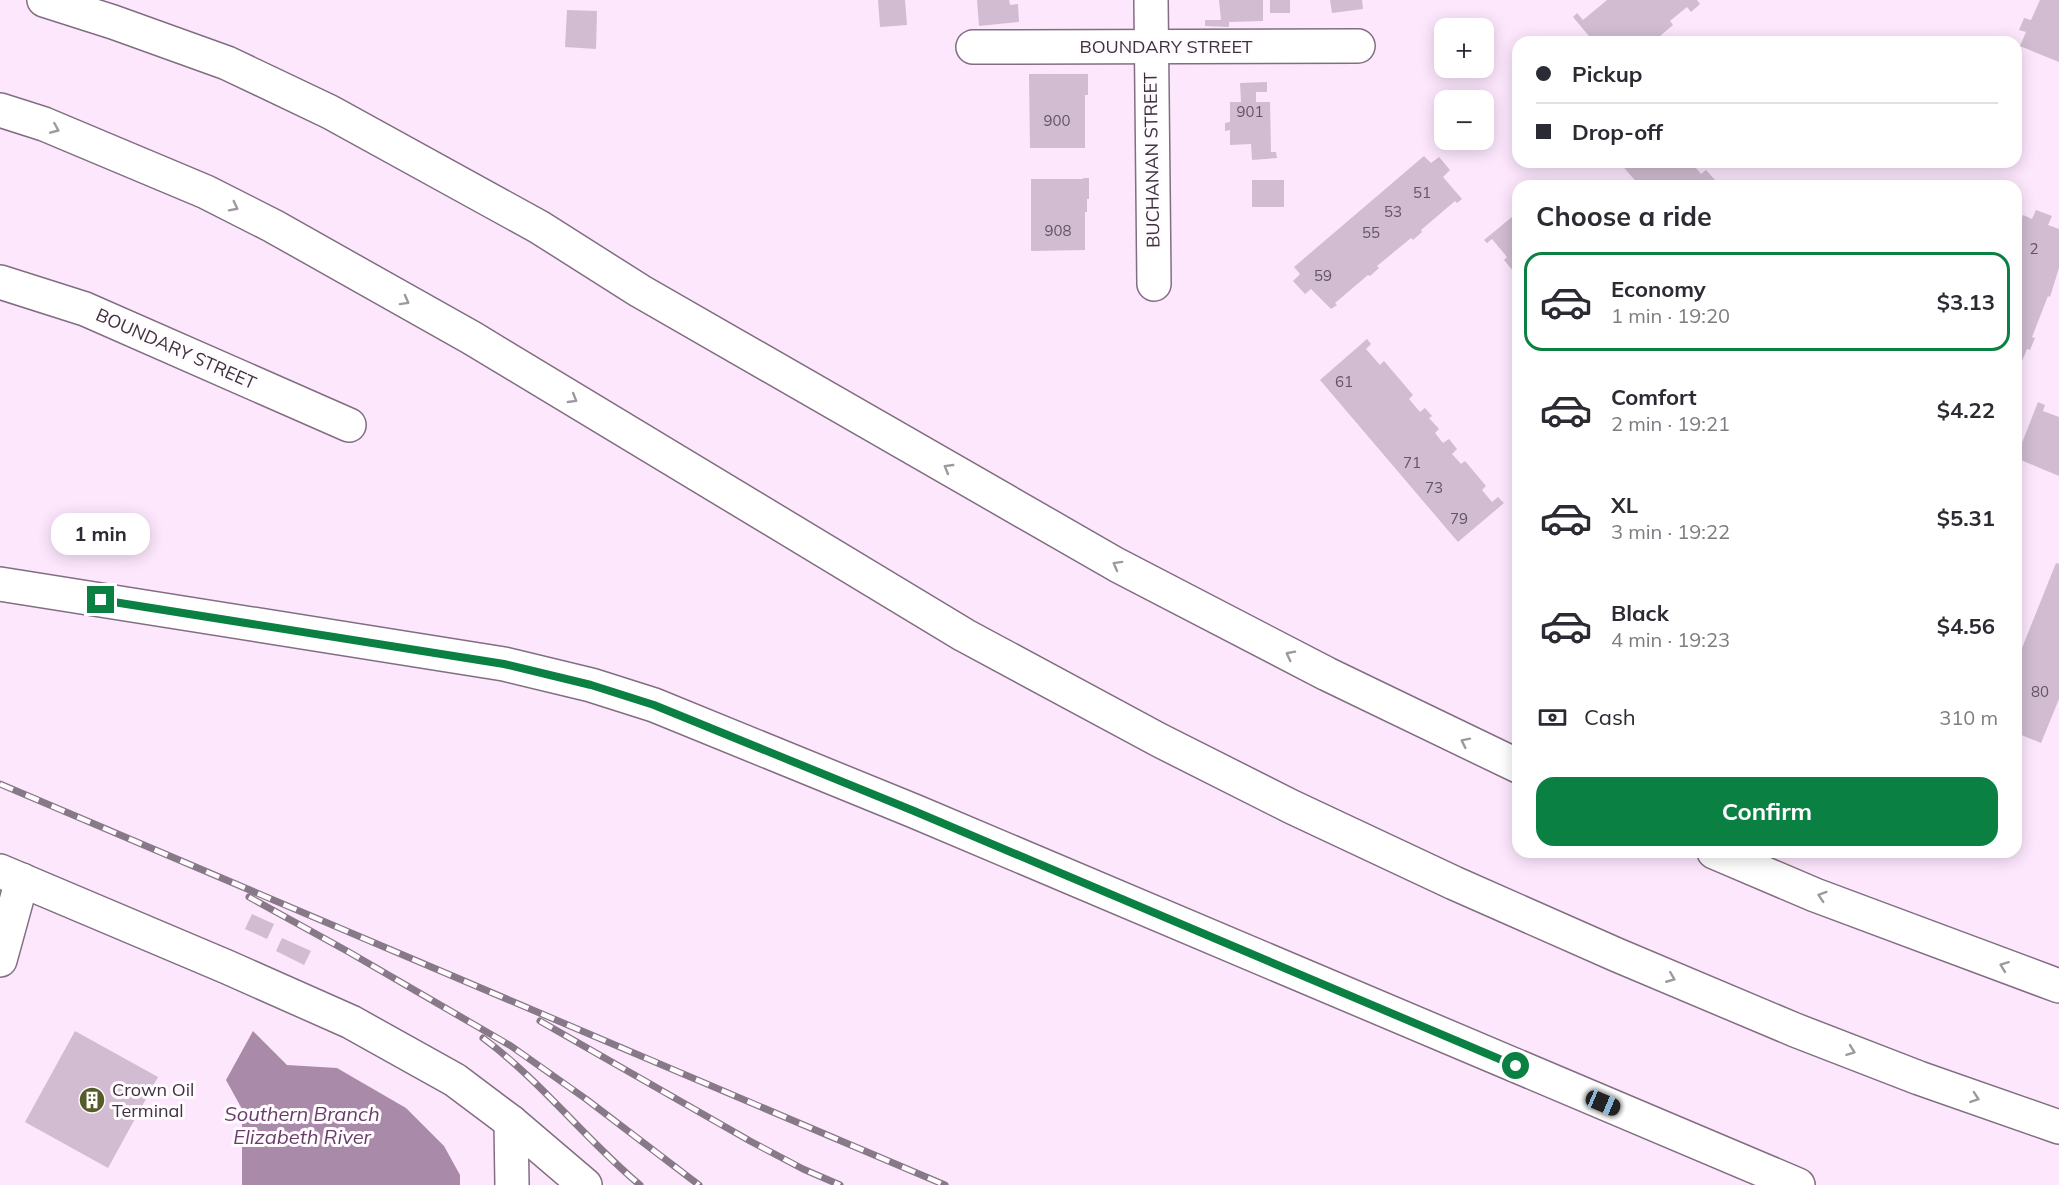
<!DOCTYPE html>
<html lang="en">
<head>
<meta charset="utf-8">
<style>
	body { margin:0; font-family:Mulish,sans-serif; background:#f7f7f7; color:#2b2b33; height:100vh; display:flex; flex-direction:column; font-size:22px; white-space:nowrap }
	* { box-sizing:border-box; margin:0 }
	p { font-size:20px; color:#7c7c81 }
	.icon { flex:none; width:33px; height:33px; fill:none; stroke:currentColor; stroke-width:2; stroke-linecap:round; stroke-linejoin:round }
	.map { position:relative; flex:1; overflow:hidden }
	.details { position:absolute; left:1512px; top:180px; width:510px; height:678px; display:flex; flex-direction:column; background:#fff; border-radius:18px; box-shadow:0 3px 15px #0003 }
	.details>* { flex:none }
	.top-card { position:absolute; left:1512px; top:36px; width:510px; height:132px; border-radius:18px; box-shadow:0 3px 15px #0003; display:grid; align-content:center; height:132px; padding:0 24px; background:#fff }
	.tools { position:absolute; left:1434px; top:18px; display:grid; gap:12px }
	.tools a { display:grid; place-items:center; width:60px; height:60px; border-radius:12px; background:#fff; box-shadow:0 3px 15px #0003; font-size:30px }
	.end { position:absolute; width:27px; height:27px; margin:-14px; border:8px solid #0b8043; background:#fff; box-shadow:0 0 0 3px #fff }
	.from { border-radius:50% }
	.bubble { position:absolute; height:42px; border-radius:18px; background:#fff; box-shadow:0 3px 15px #0003; font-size:20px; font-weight:700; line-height:42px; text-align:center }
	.car { position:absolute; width:18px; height:36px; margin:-18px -9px; border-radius:8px; box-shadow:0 0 4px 2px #0007; background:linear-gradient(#222 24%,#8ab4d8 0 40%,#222 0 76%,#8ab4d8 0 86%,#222 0) }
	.top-card b { display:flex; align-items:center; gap:21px; height:57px; font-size:22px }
	.top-card b+b { border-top:2px solid #e1e1e2 }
	.top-card i { width:15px; height:15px; background:#2b2b33 }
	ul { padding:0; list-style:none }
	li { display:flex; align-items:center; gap:18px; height:99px; margin:0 12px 9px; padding:0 12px; border:3px solid transparent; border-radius:18px }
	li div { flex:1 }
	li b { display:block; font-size:22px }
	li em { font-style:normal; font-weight:700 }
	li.active { border-color:#0b8043 }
	li>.icon { width:54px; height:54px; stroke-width:1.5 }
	h2 { padding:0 24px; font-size:27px; line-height:72px }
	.pay { display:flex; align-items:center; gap:15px; height:66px; padding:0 24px; font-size:22px }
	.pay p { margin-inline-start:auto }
	.action { display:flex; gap:12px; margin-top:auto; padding:12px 24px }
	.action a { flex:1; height:69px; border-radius:18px; background:#0b8043; color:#fff; font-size:24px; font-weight:700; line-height:69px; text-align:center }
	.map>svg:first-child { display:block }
	.water { fill:#a98ba9 }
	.building { fill:#d1bcd1 }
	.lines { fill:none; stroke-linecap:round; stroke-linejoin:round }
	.minor-casing { stroke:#816e81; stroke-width:36 }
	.highway-casing { stroke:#816e81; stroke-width:36 }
	.minor { stroke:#fff; stroke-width:33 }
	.highway { stroke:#fff; stroke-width:33 }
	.rail-casing { stroke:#877987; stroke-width:7 }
	.rail { stroke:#fffbff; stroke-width:4.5; stroke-dasharray:14; stroke-linecap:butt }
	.oneway { stroke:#9e999e }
	.route { stroke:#0b8043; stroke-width:8 }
	.labels { text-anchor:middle; stroke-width:6; stroke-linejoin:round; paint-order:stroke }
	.number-label { font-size:15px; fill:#615561 }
	.street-label { font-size:18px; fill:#3c333c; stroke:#fffbff }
	.poi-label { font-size:18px; fill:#3c333c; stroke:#fffbff; text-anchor:start }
	.water-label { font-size:20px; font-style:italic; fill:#663d67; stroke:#fffbff }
</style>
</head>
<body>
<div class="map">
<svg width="2059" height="1185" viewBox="0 0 2059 1185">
	<rect width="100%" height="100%" fill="#fde7fd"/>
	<path class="water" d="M253,1031L287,1065L337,1068L406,1108L444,1146L460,1175V1185H242V1109L226,1080Z"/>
	<g class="building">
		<path d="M878,0H905L907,25L880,27Z"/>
		<path d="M977,0H1009L1010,5L1018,4L1019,22L979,26Z"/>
		<path d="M1219,0H1263V21L1229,22V27L1205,26V20H1221Z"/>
		<rect x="1270" y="0" width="20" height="13"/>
		<path d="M1330,0H1362L1363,9L1332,13Z"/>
		<path d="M1607,0H1697L1700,4L1691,12L1687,7L1670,21L1673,25L1653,42H1594L1573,17L1577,13L1583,20Z"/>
		<path d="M2040,0H2059V62L2020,46L2026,32L2019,30L2024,18L2031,20Z"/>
		<path d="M567,10L597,11L596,49L565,47Z"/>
		<path d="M1029,74H1088V95H1085V148H1030Z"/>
		<path d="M1267,82V92H1256V102H1270L1271,152H1276L1277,158L1252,160L1251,144L1230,145V130L1225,131V123L1230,122V102H1241L1240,83Z"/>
		<path d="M1424,156L1431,163L1439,157L1450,170L1443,177L1462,199L1457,203L1455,201L1421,230L1422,232L1413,240L1411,238L1377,266L1379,268L1370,276L1368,275L1335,303L1337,305L1331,309L1311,289L1305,294L1293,281L1300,274L1294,267Z"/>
		<path d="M1619,162H1691L1701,174L1706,170L1715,180L1708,186H1640Z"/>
		<path d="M1083,178H1089V199H1087V212H1085V250L1031,251V179H1083Z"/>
		<rect x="1252" y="180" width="32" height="27"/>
		<path d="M2036,210L2052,216L2048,225L2059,229V268L2050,297L2048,296L2032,337L2035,338L2030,350L2027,349L2016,376V233L2023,215L2032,219Z"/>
		<path d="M1518,212V277L1504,260L1507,257L1492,239L1487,243L1484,240Z"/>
		<path d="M1367,339L1371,344L1366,349L1380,365L1384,361L1413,395L1409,399L1420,412L1425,408L1432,416L1429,418L1439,429L1435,433L1443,443L1449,439L1457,449L1452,454L1461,464L1465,461L1486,486L1482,490L1492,502L1498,497L1504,503L1458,542L1320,380Z"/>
		<path d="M2038,402L2045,405L2043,411L2059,417V476L2016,458Z"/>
		<path d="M2056,563L2059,564V699L2041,743L2019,734L2016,741V663Z"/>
		<path d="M252,914L274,924L267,939L245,929Z"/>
		<path d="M282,938L311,951L304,965L276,951Z"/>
		<path d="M75,1031L158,1077L108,1168L25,1122Z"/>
	</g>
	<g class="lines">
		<defs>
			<g id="minor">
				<path d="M1151,0L1154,284"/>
				<path d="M973,47L1358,46"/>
				<path d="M0,282L85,309L349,425"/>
				<path d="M0,584L504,664L591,685L654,705L914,811L1798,1185"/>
				<path d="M0,871L227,967L351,1022L455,1080L511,1122L585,1185"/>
				<path d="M0,960L22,880"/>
				<path d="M511,1122L512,1185"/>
			</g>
			<g id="highway">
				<path d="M44,0L113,22L227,63L330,112L539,227L640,291L1117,565L1327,674L1518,766"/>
				<path d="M0,110L44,124L206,192L273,226L472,338L964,635L1159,740L1292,807L1454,883L1617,955L1795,1030L1919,1078L2059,1127"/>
				<path d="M1714,852L1815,895L2059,986"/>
			</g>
		</defs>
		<use href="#minor" class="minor-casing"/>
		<use href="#highway" class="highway-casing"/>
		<use href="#minor" class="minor"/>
		<use href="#highway" class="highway"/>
		<defs>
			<g id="rail">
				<path d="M0,784L945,1185"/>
				<path d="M249,897L347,951L511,1046L586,1099L699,1185"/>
				<path d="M540,1021L750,1141L803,1169L840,1185"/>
				<path d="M483,1038C541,1081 585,1139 640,1185"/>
			</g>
		</defs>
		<use href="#rail" class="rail-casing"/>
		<use href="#rail" class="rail"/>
	</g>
	<defs><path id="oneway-chevron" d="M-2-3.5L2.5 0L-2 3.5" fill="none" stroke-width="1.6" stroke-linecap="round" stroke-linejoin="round" transform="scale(1.5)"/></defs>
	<g class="oneway">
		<use href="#oneway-chevron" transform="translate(55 129) rotate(23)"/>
		<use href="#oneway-chevron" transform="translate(234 207) rotate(27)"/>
		<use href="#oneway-chevron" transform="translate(405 301) rotate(29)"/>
		<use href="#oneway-chevron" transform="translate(573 399) rotate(31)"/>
		<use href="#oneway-chevron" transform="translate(948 468) rotate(-150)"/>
		<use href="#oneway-chevron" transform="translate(1117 565) rotate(-151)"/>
		<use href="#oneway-chevron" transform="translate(1290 655) rotate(-153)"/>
		<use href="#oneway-chevron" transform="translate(1465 742) rotate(-154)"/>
		<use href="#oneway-chevron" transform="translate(1822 896) rotate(-162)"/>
		<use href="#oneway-chevron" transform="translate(2004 966) rotate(-159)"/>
		<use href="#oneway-chevron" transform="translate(1671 978) rotate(22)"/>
		<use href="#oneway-chevron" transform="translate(1851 1051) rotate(20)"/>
		<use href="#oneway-chevron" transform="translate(1975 1098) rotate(19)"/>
	</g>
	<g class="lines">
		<path class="route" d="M101,600L504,664L591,685L654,705L914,811L1516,1066"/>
	</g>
	<defs>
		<symbol id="building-disc" viewBox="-11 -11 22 22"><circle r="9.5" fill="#555c2a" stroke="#fffbff"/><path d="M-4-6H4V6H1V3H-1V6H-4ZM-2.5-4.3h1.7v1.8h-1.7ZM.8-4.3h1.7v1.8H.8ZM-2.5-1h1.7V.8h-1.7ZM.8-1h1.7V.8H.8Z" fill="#fff"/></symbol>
	</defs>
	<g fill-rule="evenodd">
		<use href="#building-disc" x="77" y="1085" width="30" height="30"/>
	</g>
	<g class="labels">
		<g class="number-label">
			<text x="1250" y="117">901</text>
			<text x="1057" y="126">900</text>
			<text x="1422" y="198">51</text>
			<text x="1393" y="217">53</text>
			<text x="1058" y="236">908</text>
			<text x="1371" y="238">55</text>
			<text x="2034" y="254">2</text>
			<text x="1323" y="281">59</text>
			<text x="1344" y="387">61</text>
			<text x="1412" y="468">71</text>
			<text x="1434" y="493">73</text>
			<text x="1459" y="524">79</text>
			<text x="2040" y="697">80</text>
		</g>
		<g class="street-label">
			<text x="1166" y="53">BOUNDARY STREET</text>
			<text transform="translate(1152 160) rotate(-91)" y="6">BUCHANAN STREET</text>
			<text transform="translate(176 349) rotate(24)" y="6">BOUNDARY STREET</text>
		</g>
		<g class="poi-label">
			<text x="112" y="1096">Crown Oil<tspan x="112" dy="21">Terminal</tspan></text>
		</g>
		<g class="water-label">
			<text x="302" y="1121">Southern Branch<tspan x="302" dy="23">Elizabeth River</tspan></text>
		</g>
	</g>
</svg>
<div class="tools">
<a>+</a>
<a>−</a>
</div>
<i class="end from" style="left:1516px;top:1066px"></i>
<i class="end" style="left:101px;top:600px"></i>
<div class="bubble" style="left:51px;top:513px;width:99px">1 min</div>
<i class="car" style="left:1603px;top:1103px;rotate:113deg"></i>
<div class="top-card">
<b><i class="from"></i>Pickup</b>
<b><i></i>Drop-off</b>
</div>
<section class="details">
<h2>Choose a ride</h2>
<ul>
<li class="active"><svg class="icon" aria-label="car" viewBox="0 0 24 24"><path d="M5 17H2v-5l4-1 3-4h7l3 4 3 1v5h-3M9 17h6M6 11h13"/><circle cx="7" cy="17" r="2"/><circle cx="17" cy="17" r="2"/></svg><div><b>Economy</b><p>1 min · 19:20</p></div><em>$3.13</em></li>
<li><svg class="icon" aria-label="car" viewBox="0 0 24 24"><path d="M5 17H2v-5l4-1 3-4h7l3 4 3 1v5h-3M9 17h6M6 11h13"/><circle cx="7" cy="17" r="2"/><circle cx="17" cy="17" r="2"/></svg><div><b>Comfort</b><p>2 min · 19:21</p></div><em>$4.22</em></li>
<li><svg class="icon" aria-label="car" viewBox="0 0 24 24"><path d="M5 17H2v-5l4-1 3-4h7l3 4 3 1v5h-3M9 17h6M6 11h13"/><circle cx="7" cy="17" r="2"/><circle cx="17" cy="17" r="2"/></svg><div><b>XL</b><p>3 min · 19:22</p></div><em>$5.31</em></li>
<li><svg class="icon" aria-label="car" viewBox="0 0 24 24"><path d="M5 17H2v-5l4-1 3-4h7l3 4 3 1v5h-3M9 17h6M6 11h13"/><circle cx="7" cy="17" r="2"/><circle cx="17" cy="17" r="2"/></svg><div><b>Black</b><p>4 min · 19:23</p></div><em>$4.56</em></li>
</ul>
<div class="pay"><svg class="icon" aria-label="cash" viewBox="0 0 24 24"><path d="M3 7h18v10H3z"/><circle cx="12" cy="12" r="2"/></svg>Cash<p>310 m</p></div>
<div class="action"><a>Confirm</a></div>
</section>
</div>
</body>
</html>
